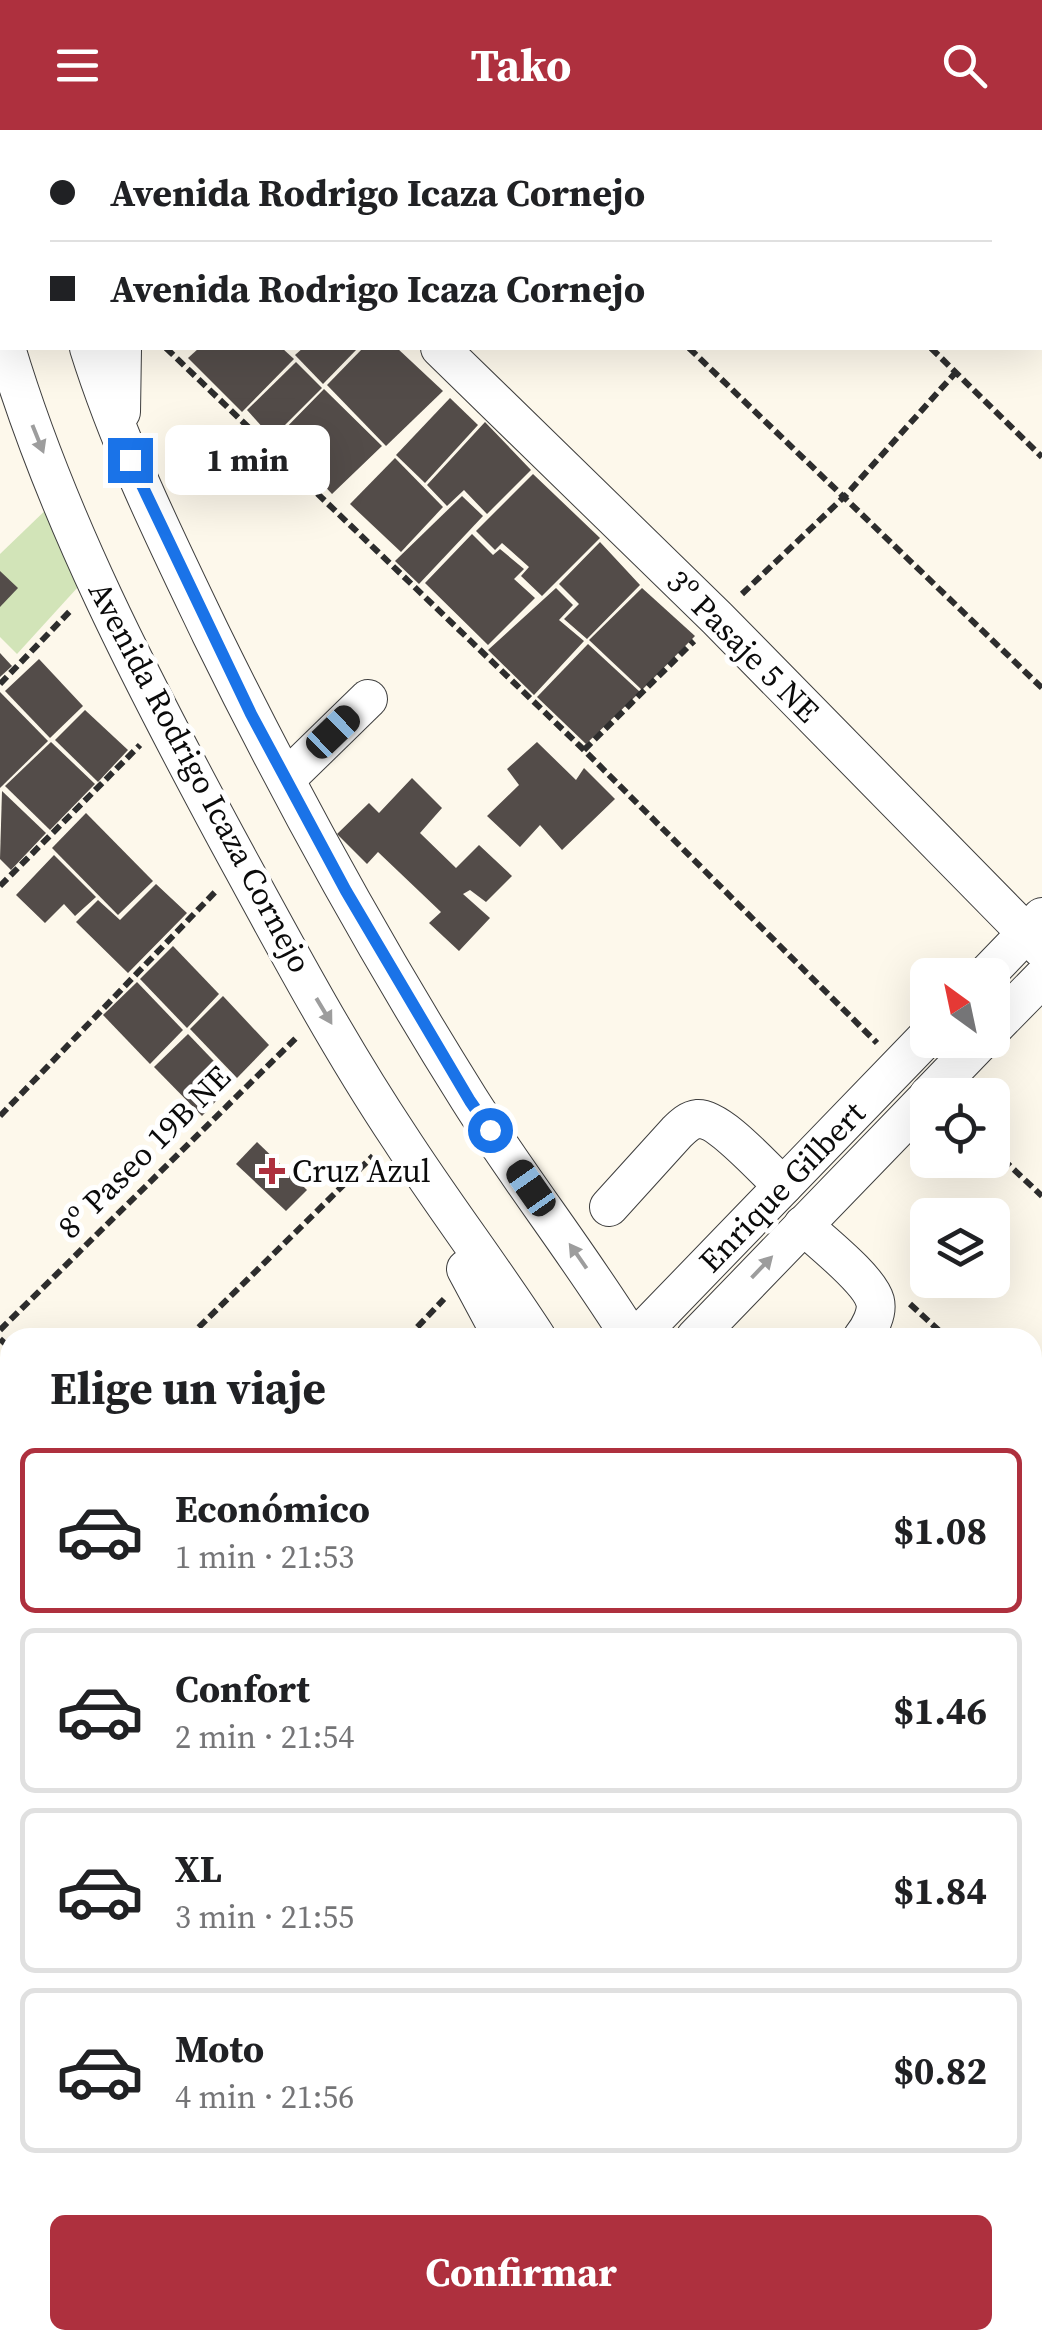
<!DOCTYPE html>
<html lang="es">
<head>
<meta charset="utf-8">
<style>
	body { margin:0; font-family:"Source Serif 4",serif; background:#f2f2f2; color:#202124; height:100vh; display:flex; flex-direction:column; font-size:38px; white-space:nowrap }
	* { box-sizing:border-box; margin:0 }
	p { font-size:32px; color:#757577 }
	.icon { flex:none; width:55px; height:55px; fill:none; stroke:currentColor; stroke-width:2; stroke-linecap:round; stroke-linejoin:round }
	.map { position:relative; flex:1; overflow:hidden }
	.sheet { position:absolute; left:0px; top:1198px; width:1042px; height:1022px; display:flex; flex-direction:column; background:#fff; border-radius:30px 30px 0 0; box-shadow:0 10px 40px #0002 }
	.sheet>* { flex:none }
	.guide { position:absolute; left:0px; top:0px; width:1042px; height:220px; box-shadow:0 10px 40px #0002; display:grid; align-content:center; height:220px; padding:0 50px; background:#fff }
	.needle { width:65px; rotate:327deg }
	.buttons { position:absolute; left:910px; top:828px; display:grid; gap:20px }
	.buttons a { display:grid; place-items:center; width:100px; height:100px; border-radius:15px; background:#fff; box-shadow:0 10px 40px #0002; font-size:50px }
	.end { position:absolute; width:45px; height:45px; margin:-22px; border:12px solid #1a73e8; background:#fff; box-shadow:0 0 0 5px #fff }
	.from { border-radius:50% }
	.bubble { position:absolute; height:70px; border-radius:15px; background:#fff; box-shadow:0 10px 40px #0002; font-size:32px; font-weight:700; line-height:70px; text-align:center }
	.car { position:absolute; width:30px; height:60px; margin:-30px -15px; border-radius:12px; box-shadow:0 0 8px 2px #0007; background:linear-gradient(#222 24%,#8ab4d8 0 40%,#222 0 76%,#8ab4d8 0 86%,#222 0) }
	.guide b { display:flex; align-items:center; gap:35px; height:95px; font-size:38px }
	.guide b+b { border-top:2px solid #e0e0e0 }
	.guide i { width:25px; height:25px; background:#202124 }
	ul { padding:0; list-style:none }
	li { display:flex; align-items:center; gap:30px; height:165px; margin:0 20px 15px; padding:0 30px; border:5px solid #e0e0e0; border-radius:15px }
	li div { flex:1 }
	li b { display:block; font-size:38px }
	li em { font-style:normal; font-weight:700 }
	li.active { border-color:#ae303e }
	li>.icon { width:90px; height:90px; stroke-width:1.5 }
	h2 { padding:0 50px; font-size:45px; line-height:120px }
	.cta { display:flex; gap:20px; margin-top:auto; padding:20px 50px }
	.cta a { flex:1; height:115px; border-radius:15px; background:#ae303e; color:#fff; font-size:40px; font-weight:700; line-height:115px; text-align:center }
	header { display:flex; justify-content:space-between; align-items:center; height:130px; padding:0 50px; background:#ae303e; color:#fff; font-size:45px; font-weight:700 }
	.map>svg:first-child { display:block }
	.green { fill:#d2e4b8 }
	.building { fill:#534c49 }
	.lines { fill:none; stroke-linecap:round; stroke-linejoin:round }
	.minor-casing { stroke:#3e3e3e; stroke-width:40 }
	.path { stroke:#2d2d2d; stroke-width:6; stroke-dasharray:10 5; stroke-linecap:butt }
	.minor { stroke:#fff; stroke-width:38 }
	.oneway { fill:#9d9d9d }
	.route { stroke:#1a73e8; stroke-width:12 }
	.poi-dot { fill:#ae303e; stroke:#fff; stroke-width:4 }
	.labels { text-anchor:middle; stroke-width:10; stroke-linejoin:round; paint-order:stroke }
	.street-label { font-size:32px; fill:#0b0b0b; stroke:#fff }
	.poi-label { font-size:32px; fill:#0b0b0b; stroke:#fff; text-anchor:start }
</style>
</head>
<body>
<header><svg class="icon" aria-label="menu" viewBox="0 0 24 24"><path d="M4 6h16M4 12h16M4 18h16"/></svg>Tako<svg class="icon" aria-label="search" viewBox="0 0 24 24"><circle cx="10" cy="10" r="6"/><path d="M15 15l6 6"/></svg></header>
<div class="map">
<svg width="1042" height="2219" viewBox="0 0 1042 2219">
	<rect width="100%" height="100%" fill="#fdf8eb"/>
	<g class="green">
		<path d="M54,372L78,457L17,524L0,507V424Z"/>
		<path d="M79,2210H185L194,2219H70Z"/>
	</g>
	<g class="building">
		<path d="M199,218H282L294,229L242,282L188,228Z"/>
		<path d="M303,218H358L323,254L295,225Z"/>
		<path d="M363,218H397L443,261L386,316L327,255Z"/>
		<path d="M296,232L322,258L272,308L247,280Z"/>
		<path d="M324,259L382,316L332,364L318,349L325,342L308,327L300,334L277,307Z"/>
		<path d="M450,268L478,295L425,353L396,325Z"/>
		<path d="M485,292L531,340L487,384L464,360L447,376L427,355Z"/>
		<path d="M395,328L443,377L401,422L350,374Z"/>
		<path d="M533,344L600,408L542,466L521,446L529,437L502,413L495,420L476,401Z"/>
		<path d="M462,366L483,386L419,454L395,431Z"/>
		<path d="M472,404L493,425L500,419L524,439L514,449L535,468L488,515L425,453Z"/>
		<path d="M600,412L640,455L587,509L564,489L579,474L559,454Z"/>
		<path d="M0,441L18,458L0,477Z"/>
		<path d="M556,458L573,475L559,490L584,511L534,565L488,520Z"/>
		<path d="M642,458L695,506L642,560L589,510Z"/>
		<path d="M588,514L640,562L586,614L537,567Z"/>
		<path d="M0,523L12,536L0,547Z"/>
		<path d="M39,529L83,576L50,608L5,561Z"/>
		<path d="M0,562L48,611L0,658Z"/>
		<path d="M85,580L128,620L98,652L55,610Z"/>
		<path d="M51,612L95,654L50,700L5,656Z"/>
		<path d="M537,612L576,650L584,638L615,669L562,720L540,695L520,717L487,686L519,655L507,639Z"/>
		<path d="M412,648L442,678L420,703L456,738L479,715L512,746L486,772L470,760L463,764L490,788L459,821L429,793L441,782L378,722L367,734L337,704L369,673L379,683Z"/>
		<path d="M2,661L46,703L11,740L0,729Z"/>
		<path d="M86,683L153,751L118,785L52,718Z"/>
		<path d="M54,725L96,767L75,786L64,774L45,793L16,765Z"/>
		<path d="M156,754L187,783L128,843L76,792L98,770L120,790Z"/>
		<path d="M173,816L219,864L187,898L140,849Z"/>
		<path d="M137,852L183,900L150,934L103,885Z"/>
		<path d="M223,866L269,915L237,948L190,899Z"/>
		<path d="M188,904L234,952L202,986L154,937Z"/>
		<path d="M257,1012L307,1060L286,1081L236,1034Z"/>
	</g>
	<g class="lines">
		<defs>
			<g id="minor">
				<path d="M22,0L23,2"/>
				<path d="M817,0L833,2"/>
				<path d="M70,2L72,0"/>
				<path d="M174,2L177,0"/>
				<path d="M271,2L273,0"/>
				<path d="M1040,36L1042,37"/>
				<path d="M0,73L2,71"/>
				<path d="M0,180L2,177"/>
				<path d="M6,218C57,388 142,551 226,707C281,808 336,912 400,1008C444,1076 493,1140 537,1208"/>
				<path d="M89,218C120,317 166,410 211,504C289,663 375,819 469,969C520,1050 580,1126 631,1208"/>
				<path d="M440,218L717,488L1042,819"/>
				<path d="M121,282L122,218"/>
				<path d="M286,649L368,569"/>
				<path d="M986,845L1042,787"/>
				<path d="M992,899L1042,848"/>
				<path d="M929,965L982,910"/>
				<path d="M609,1077L677,1002C683,996 689,990 698,989C720,988 765,1040 783,1056"/>
				<path d="M803,1095C821,1112 869,1149 875,1171C878,1183 870,1198 862,1208"/>
				<path d="M466,1139L503,1208"/>
				<path d="M636,1208L928,906"/>
				<path d="M695,1208L928,967"/>
				<path d="M1032,1619L1042,1627"/>
				<path d="M1032,1694L1042,1686"/>
				<path d="M0,1761L10,1771"/>
				<path d="M1032,1828L1042,1858"/>
				<path d="M1032,1998L1042,2029"/>
			</g>
		</defs>
		<use href="#minor" class="minor-casing"/>
		<g class="path">
			<path d="M460,0L463,2"/>
			<path d="M1040,90L1042,92"/>
			<path d="M166,218L584,620L877,913"/>
			<path d="M689,218L1042,558"/>
			<path d="M931,218L1042,327"/>
			<path d="M742,464L845,366L956,242"/>
			<path d="M0,554L72,479"/>
			<path d="M584,620L694,511"/>
			<path d="M0,756L140,615"/>
			<path d="M0,986L217,760"/>
			<path d="M992,1019L1042,1066"/>
			<path d="M910,1174L947,1208"/>
			<path d="M0,1200L298,906"/>
			<path d="M188,1208L373,1026"/>
			<path d="M407,1208L444,1169"/>
			<path d="M0,1209L10,1218"/>
			<path d="M1032,1285L1042,1293"/>
			<path d="M0,1400L10,1389"/>
			<path d="M0,1629L10,1619"/>
			<path d="M1032,2164L1042,2154"/>
			<path d="M478,2210L487,2219"/>
			<path d="M319,2219L328,2210"/>
			<path d="M531,2219L540,2210"/>
			<path d="M754,2219L763,2210"/>
			<path d="M977,2219L986,2210"/>
		</g>
		<use href="#minor" class="minor"/>
	</g>
	<defs><path id="oneway-solid" d="M-6-.8H1V-3.2L6.5 0L1 3.2V.8H-6Z" transform="scale(2.5)"/></defs>
	<g class="oneway">
		<use href="#oneway-solid" transform="translate(38 309) rotate(68)"/>
		<use href="#oneway-solid" transform="translate(324 881) rotate(59)"/>
		<use href="#oneway-solid" transform="translate(578 1126) rotate(-125)"/>
		<use href="#oneway-solid" transform="translate(762 1137) rotate(-46)"/>
	</g>
	<g class="lines">
		<path class="route" d="M130,330L251,584L346,761L470,971L490,1000"/>
	</g>
	<path class="poi-dot" d="M267 1026h10v10h10v10h-10v10h-10v-10h-10v-10h10z"/>
	<g class="labels">
		<g class="street-label">
			<text transform="translate(743 516) rotate(45)" y="11">3º Pasaje 5 NE</text>
			<text transform="translate(200 647) rotate(62)" y="11">Avenida Rodrigo Icaza Cornejo</text>
			<text transform="translate(144 1022) rotate(-45)" y="11">8º Paseo 19B NE</text>
			<text transform="translate(782 1057) rotate(-46)" y="11">Enrique Gilbert</text>
		</g>
		<g class="poi-label">
			<text x="292" y="1052">Cruz Azul</text>
		</g>
	</g>
</svg>
<div class="buttons">
<a><svg class="needle" viewBox="-14 -14 28 28"><path d="M0-13l5 13h-10z" fill="#e53935"/><path d="M0 13l5-13h-10z" fill="#757577"/></svg></a>
<a><svg class="icon" aria-label="locate" viewBox="0 0 24 24"><circle cx="12" cy="12" r="6"/><path d="M12 2v4M12 18v4M2 12h4M18 12h4"/></svg></a>
<a><svg class="icon" aria-label="layers" viewBox="0 0 24 24"><path d="M12 4l9 5-9 5-9-5zM3 14l9 5 9-5"/></svg></a>
</div>
<i class="end from" style="left:490px;top:1000px"></i>
<i class="end" style="left:130px;top:330px"></i>
<div class="bubble" style="left:165px;top:295px;width:165px">1 min</div>
<i class="car" style="left:333px;top:602px;rotate:46deg"></i>
<i class="car" style="left:531px;top:1058px;rotate:325deg"></i>
<div class="guide">
<b><i class="from"></i>Avenida Rodrigo Icaza Cornejo</b>
<b><i></i>Avenida Rodrigo Icaza Cornejo</b>
</div>
<section class="sheet">
<h2>Elige un viaje</h2>
<ul>
<li class="active"><svg class="icon" aria-label="car" viewBox="0 0 24 24"><path d="M5 17H2v-5l4-1 3-4h7l3 4 3 1v5h-3M9 17h6M6 11h13"/><circle cx="7" cy="17" r="2"/><circle cx="17" cy="17" r="2"/></svg><div><b>Económico</b><p>1 min · 21:53</p></div><em>$1.08</em></li>
<li><svg class="icon" aria-label="car" viewBox="0 0 24 24"><path d="M5 17H2v-5l4-1 3-4h7l3 4 3 1v5h-3M9 17h6M6 11h13"/><circle cx="7" cy="17" r="2"/><circle cx="17" cy="17" r="2"/></svg><div><b>Confort</b><p>2 min · 21:54</p></div><em>$1.46</em></li>
<li><svg class="icon" aria-label="car" viewBox="0 0 24 24"><path d="M5 17H2v-5l4-1 3-4h7l3 4 3 1v5h-3M9 17h6M6 11h13"/><circle cx="7" cy="17" r="2"/><circle cx="17" cy="17" r="2"/></svg><div><b>XL</b><p>3 min · 21:55</p></div><em>$1.84</em></li>
<li><svg class="icon" aria-label="car" viewBox="0 0 24 24"><path d="M5 17H2v-5l4-1 3-4h7l3 4 3 1v5h-3M9 17h6M6 11h13"/><circle cx="7" cy="17" r="2"/><circle cx="17" cy="17" r="2"/></svg><div><b>Moto</b><p>4 min · 21:56</p></div><em>$0.82</em></li>
</ul>
<div class="cta"><a>Confirmar</a></div>
</section>
</div>
</body>
</html>
